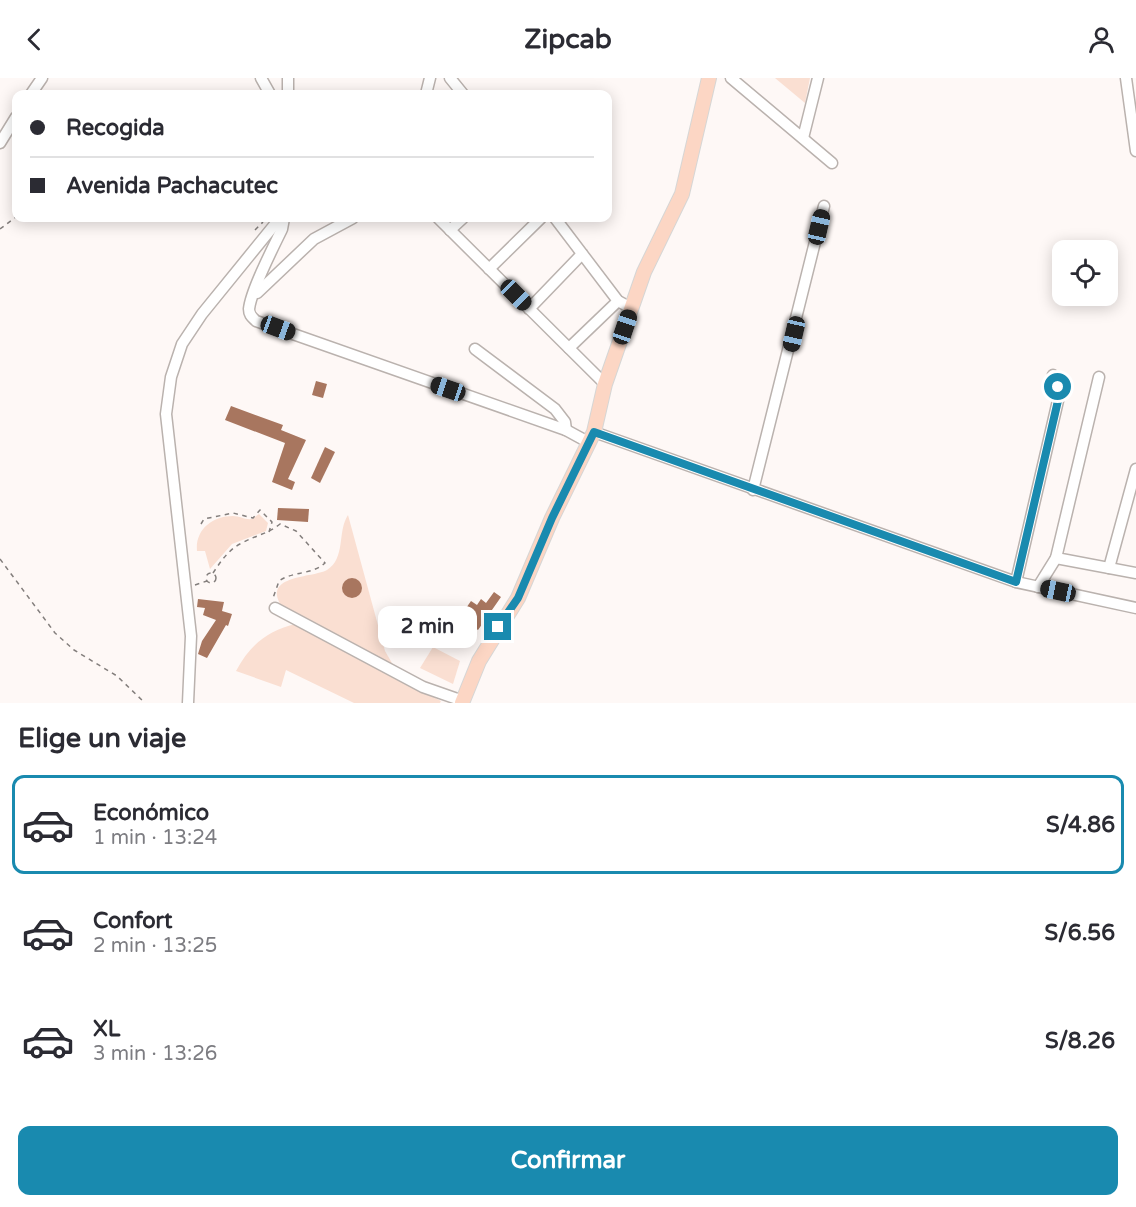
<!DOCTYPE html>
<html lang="es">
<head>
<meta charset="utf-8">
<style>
	body { margin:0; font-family:"Varela Round",sans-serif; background:#f7f7f7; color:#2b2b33; height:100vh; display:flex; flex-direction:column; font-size:22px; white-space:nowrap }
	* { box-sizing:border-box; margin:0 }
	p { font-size:20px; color:#7c7c81 }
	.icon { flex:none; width:33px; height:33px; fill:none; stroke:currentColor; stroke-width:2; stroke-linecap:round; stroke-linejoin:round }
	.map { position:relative; height:625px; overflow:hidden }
	.side { display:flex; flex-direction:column; background:#fff; flex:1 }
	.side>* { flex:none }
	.hud { position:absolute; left:12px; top:12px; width:600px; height:132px; border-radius:12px; box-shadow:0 3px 15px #0003; display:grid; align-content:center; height:132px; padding:0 18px; background:#fff }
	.tools { position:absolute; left:1052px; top:162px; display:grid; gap:12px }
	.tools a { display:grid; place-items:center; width:66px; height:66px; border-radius:12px; background:#fff; box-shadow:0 3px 15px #0003; font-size:30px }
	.end { position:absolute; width:27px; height:27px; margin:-14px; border:8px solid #198aaf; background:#fff; box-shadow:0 0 0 3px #fff }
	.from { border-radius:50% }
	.bubble { position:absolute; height:42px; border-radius:12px; background:#fff; box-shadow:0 3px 15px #0003; font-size:20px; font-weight:700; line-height:42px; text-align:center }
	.car { position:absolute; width:18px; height:36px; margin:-18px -9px; border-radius:8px; box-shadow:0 0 4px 2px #0007; background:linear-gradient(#222 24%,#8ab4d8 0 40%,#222 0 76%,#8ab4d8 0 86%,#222 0) }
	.hud b { display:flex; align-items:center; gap:21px; height:57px; font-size:22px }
	.hud b+b { border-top:2px solid #e1e1e2 }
	.hud i { width:15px; height:15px; background:#2b2b33 }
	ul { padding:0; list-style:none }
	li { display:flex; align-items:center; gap:18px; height:99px; margin:0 12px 9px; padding:0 6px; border:3px solid transparent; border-radius:12px }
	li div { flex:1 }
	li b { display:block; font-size:22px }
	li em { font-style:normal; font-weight:700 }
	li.on { border-color:#198aaf }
	li>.icon { width:54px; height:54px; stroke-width:1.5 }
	h2 { padding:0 18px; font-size:27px; line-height:72px }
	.button { display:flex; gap:12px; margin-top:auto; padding:12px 18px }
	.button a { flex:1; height:69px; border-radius:12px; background:#198aaf; color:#fff; font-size:24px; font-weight:700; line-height:69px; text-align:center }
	header { display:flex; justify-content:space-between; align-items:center; height:78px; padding:0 18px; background:#fff; font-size:27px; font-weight:700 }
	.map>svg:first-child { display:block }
	.green { fill:#fadfd2 }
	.building { fill:#a8765f }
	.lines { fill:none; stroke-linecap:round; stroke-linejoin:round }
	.minor-casing { stroke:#bab2ae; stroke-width:13 }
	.major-casing { stroke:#d6d6d5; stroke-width:16 }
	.path { stroke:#837e7c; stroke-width:1.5; stroke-dasharray:4.5 4.5; stroke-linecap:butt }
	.minor { stroke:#fff; stroke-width:10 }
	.major { stroke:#fcd6c4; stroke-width:14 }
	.route { stroke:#198aaf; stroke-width:8 }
</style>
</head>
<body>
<header><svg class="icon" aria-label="back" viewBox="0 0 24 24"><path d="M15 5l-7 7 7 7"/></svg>Zipcab<svg class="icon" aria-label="person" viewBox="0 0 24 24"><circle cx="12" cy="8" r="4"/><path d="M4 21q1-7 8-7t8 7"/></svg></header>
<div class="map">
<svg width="1136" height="625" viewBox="0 0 1136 625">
	<rect width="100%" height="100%" fill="#fef8f6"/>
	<g class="green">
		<path d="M775,0H810L805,25Z"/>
		<path d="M259,436L268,445L266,453L232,466L210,491L205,473H197C195,452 212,438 233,438C240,438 245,442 252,441Z"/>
		<path d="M348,437L385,573L396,592L281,527C263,497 312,500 327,492C346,480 337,454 348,437Z"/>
		<path d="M296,546L441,623L440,625H354L286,592L281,609L236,593C250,567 268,552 296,546Z"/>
		<path d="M433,569L460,583L453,606L420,590Z"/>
	</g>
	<g class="building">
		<path d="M316,303L327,306L323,320L312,317Z"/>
		<path d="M231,328L283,347L281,352L306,362L288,401L295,404L292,412L272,404L285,365L225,342Z"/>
		<path d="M325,369L335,374L320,405L311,400Z"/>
		<path d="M278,430L309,431L308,444L277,442Z"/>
		<circle cx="352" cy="510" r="10"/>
		<path d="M494,514L501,519L478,552L468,545L472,540L464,533L471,523L477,527L481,521L486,525Z"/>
		<path d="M198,521L224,524L222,533L232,536L228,548L226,547L207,580L198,576L202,563L216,542L203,537L205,530L197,529Z"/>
	</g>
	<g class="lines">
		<defs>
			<g id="minor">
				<path d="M261,0L270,16"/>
				<path d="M288,0V16"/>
				<path d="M450,0L463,16"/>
				<path d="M731,0L832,85"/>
				<path d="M1126,0L1136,73"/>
				<path d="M31,16L42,0"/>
				<path d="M426,16L430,0"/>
				<path d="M803,60L818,0"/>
				<path d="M0,65L16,39"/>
				<path d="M284,140L282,151C273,170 251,212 249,231C249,237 252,239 256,243L566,352L588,364"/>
				<path d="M438,140L605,306"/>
				<path d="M555,140L618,223L631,230"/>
				<path d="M450,152L463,140"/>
				<path d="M489,191L541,140"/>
				<path d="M257,215L314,161L353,140"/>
				<path d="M529,231L582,176"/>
				<path d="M569,270L618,223"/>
				<path d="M475,271L555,331L565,344L566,352"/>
				<path d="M1099,299L1056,480L1136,495"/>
				<path d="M594,354L1016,504L1136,530"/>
				<path d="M753,412L824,128"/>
				<path d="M1109,490L1136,391"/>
				<path d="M1016,504L1060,314L1053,297"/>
				<path d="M1038,509L1056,480"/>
				<path d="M275,530L423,609L463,623"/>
				<path d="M188,625L191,558L166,336L171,299L182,266L202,236L280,140"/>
			</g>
			<path id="major" d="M462,625L479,583L518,520L552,440L594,354L605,306L644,194L682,116L709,0"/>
		</defs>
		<use href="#minor" class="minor-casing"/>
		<use href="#major" class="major-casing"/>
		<g class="path">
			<path d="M0,151L16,139"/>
			<path d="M255,152L263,144"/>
			<path d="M201,446L204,441L233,435L253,440L260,432L272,444L269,454"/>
			<path d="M0,481L55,555L74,572L117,598L145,625"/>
			<path d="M213,495C221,483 229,471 242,465C256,457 268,456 280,446L296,453L325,485C312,497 293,493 279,503L273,520"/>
			<circle cx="211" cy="500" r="5"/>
			<path d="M195,507L207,503"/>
		</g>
		<use href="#minor" class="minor"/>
		<use href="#major" class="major"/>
	</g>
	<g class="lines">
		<path class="route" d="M498,549L518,520L552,440L594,354L1016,504L1060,314L1058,309"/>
	</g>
</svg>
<div class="tools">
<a><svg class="icon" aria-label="locate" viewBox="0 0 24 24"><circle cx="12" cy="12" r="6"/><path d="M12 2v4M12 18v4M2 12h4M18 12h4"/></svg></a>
</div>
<i class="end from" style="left:1058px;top:309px"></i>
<i class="end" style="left:498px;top:549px"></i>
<div class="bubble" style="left:378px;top:528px;width:99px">2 min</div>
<i class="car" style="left:819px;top:149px;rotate:13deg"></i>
<i class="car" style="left:516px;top:217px;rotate:135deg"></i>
<i class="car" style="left:625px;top:249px;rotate:19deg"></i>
<i class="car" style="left:278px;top:250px;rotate:110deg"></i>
<i class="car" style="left:794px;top:256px;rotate:193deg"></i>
<i class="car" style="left:448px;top:311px;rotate:289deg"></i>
<i class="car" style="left:1058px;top:513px;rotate:282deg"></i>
<div class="hud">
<b><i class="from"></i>Recogida</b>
<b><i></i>Avenida Pachacutec</b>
</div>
</div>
<section class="side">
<h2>Elige un viaje</h2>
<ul>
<li class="on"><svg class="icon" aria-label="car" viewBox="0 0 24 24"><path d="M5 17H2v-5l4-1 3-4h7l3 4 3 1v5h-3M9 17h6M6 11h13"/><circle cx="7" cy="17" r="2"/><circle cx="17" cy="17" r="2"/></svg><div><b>Económico</b><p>1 min · 13:24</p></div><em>S/4.86</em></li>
<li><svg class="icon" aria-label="car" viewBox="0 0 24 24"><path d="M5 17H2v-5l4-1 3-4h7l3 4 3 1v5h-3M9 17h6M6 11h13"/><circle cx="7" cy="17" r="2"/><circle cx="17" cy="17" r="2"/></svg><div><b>Confort</b><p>2 min · 13:25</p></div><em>S/6.56</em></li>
<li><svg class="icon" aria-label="car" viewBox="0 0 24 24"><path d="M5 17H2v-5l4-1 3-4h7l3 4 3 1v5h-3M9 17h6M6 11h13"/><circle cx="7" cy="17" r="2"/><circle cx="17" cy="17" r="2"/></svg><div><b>XL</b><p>3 min · 13:26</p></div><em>S/8.26</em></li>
</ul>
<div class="button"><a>Confirmar</a></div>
</section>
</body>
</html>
